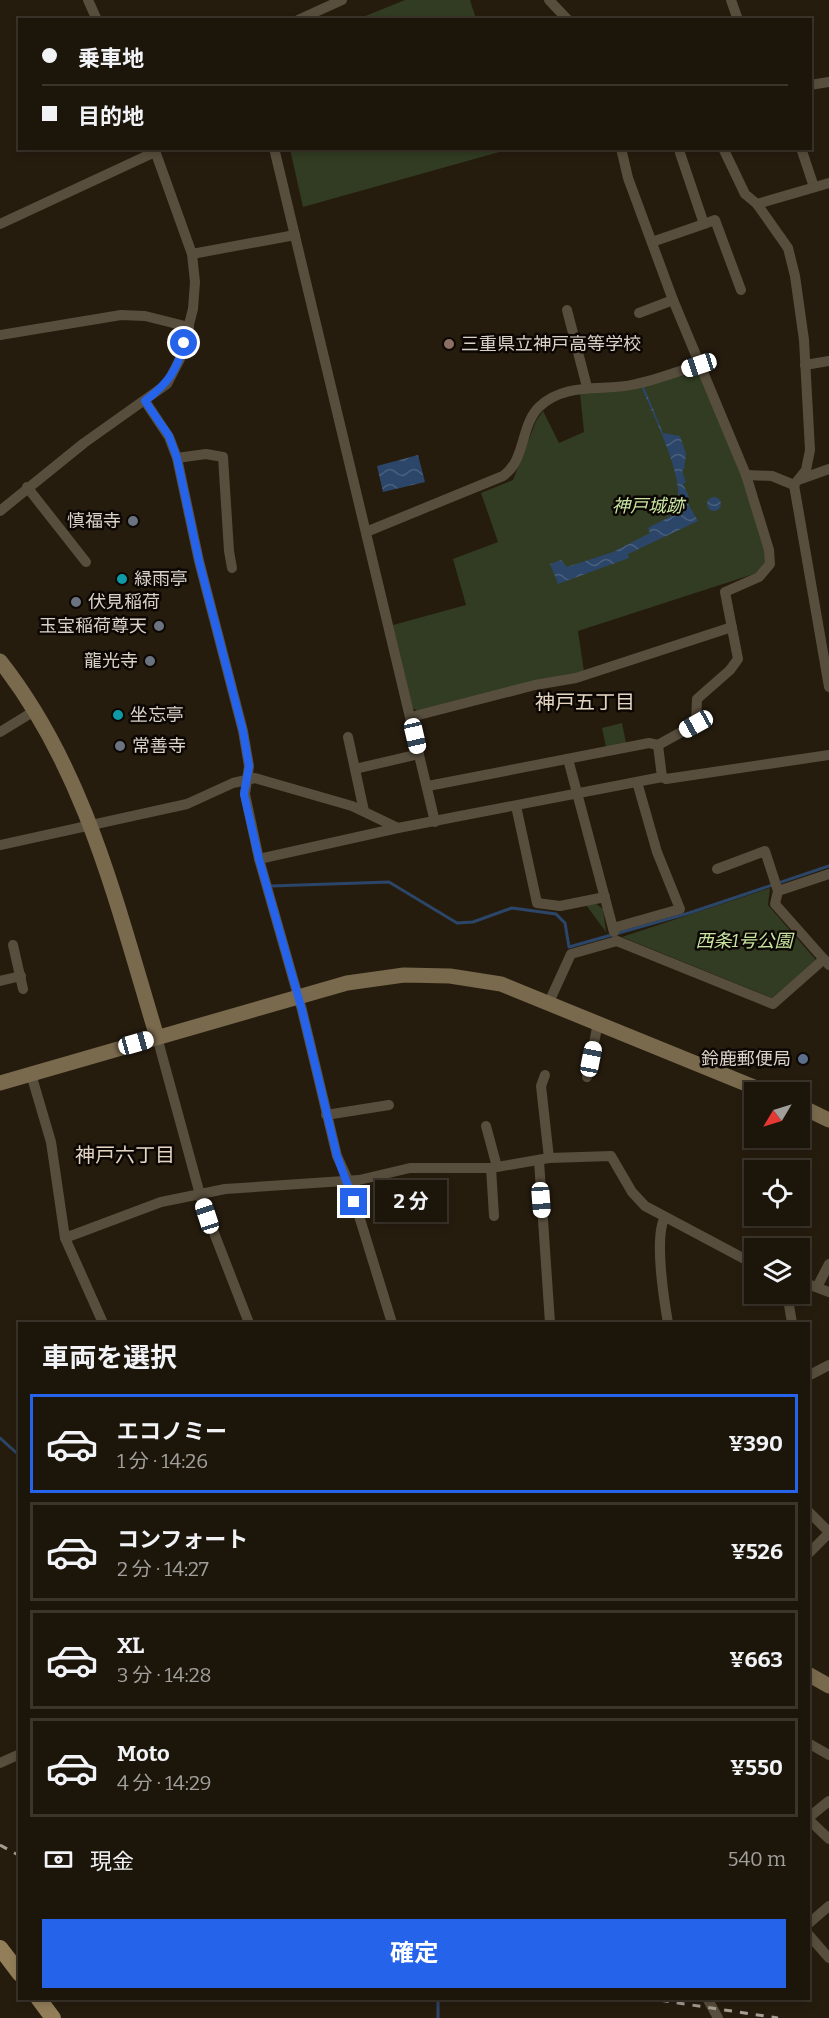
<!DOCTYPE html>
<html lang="ja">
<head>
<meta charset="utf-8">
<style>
	body { margin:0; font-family:Bitter,"Noto Sans JP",serif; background:#251e13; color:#f1f3f6; height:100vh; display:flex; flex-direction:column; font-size:22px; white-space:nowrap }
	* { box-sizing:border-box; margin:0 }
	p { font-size:20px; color:#a09f9c }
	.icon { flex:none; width:33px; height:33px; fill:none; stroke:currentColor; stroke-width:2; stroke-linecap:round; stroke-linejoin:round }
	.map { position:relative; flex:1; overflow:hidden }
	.details { position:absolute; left:18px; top:1322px; width:792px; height:678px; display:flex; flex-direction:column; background:#1c150a; border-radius:0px; box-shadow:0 3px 9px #0003,0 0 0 2px #3a342b }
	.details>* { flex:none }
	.banner { position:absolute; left:18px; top:18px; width:794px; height:132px; border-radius:0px; box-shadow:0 3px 9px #0003,0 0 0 2px #3a342b; display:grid; align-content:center; height:132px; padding:0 24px; background:#1c150a }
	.needle { width:39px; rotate:232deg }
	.fabs { position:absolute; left:744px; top:1082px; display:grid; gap:12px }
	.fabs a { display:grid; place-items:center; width:66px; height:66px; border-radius:0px; background:#1c150a; box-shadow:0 3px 9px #0003,0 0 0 2px #3a342b; font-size:30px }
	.end { position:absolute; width:27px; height:27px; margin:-14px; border:8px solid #2563eb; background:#fff; box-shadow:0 0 0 3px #fff }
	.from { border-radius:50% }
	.bubble { position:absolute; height:42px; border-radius:0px; background:#1c150a; box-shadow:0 3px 9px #0003,0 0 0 2px #3a342b; font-size:20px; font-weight:700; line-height:42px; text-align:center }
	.car { position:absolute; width:18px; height:36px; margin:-18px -9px; border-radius:8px; box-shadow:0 0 4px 2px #0007; background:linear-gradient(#fff 24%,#345 0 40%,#fff 0 76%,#345 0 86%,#fff 0) }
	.banner b { display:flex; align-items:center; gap:21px; height:57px; font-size:22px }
	.banner b+b { border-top:2px solid #3a342b }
	.banner i { width:15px; height:15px; background:#f1f3f6 }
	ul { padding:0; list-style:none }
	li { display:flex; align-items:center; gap:18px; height:99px; margin:0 12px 9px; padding:0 12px; border:3px solid #3a342b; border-radius:0px }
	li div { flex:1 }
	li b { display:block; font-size:22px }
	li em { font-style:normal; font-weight:700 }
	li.on { border-color:#2563eb }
	li>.icon { width:54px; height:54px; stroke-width:1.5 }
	h2 { padding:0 24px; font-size:27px; line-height:72px }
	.pay { display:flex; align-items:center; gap:15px; height:66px; padding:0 24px; font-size:22px }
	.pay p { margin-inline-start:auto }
	.button { display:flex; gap:12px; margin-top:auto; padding:12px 24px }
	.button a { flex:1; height:69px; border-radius:0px; background:#2563eb; color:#fff; font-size:24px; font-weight:700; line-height:69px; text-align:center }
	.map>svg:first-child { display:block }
	.park { fill:#313c22 }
	.water { fill:url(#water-waves) }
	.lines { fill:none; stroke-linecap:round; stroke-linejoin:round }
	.stream { stroke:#2b4669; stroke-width:3 }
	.street { stroke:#584e3d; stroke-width:10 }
	.secondary { stroke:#79694d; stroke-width:15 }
	.primary { stroke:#927e59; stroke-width:16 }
	.rail { stroke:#a69e93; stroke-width:3; stroke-dasharray:8 8; stroke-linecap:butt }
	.route { stroke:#2563eb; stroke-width:8 }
	.education-dot { fill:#8d6e63; stroke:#0c0703; stroke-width:2 }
	.worship-dot { fill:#6b7280; stroke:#0c0703; stroke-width:2 }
	.culture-dot { fill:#0f9aa8; stroke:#0c0703; stroke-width:2 }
	.service-dot { fill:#5c6f8a; stroke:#0c0703; stroke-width:2 }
	.labels { text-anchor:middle; stroke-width:5; stroke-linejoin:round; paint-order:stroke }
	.poi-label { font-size:18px; fill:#d9d1c8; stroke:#0c0703; text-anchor:start }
	.park-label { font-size:18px; font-style:italic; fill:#c7e59f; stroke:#0c0703 }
	.neighbourhood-label { font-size:20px; fill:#e4d5c3; stroke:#0c0703 }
</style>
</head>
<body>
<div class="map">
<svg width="829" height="2018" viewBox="0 0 829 2018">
	<defs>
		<pattern id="water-waves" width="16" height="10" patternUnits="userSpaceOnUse" patternTransform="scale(1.5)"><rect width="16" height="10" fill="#2b4669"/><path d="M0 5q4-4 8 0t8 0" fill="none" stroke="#49607d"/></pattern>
	</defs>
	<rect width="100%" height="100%" fill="#261c0e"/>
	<g class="park">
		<path d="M405,0H470L476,19H358Z"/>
		<path d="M290,149V148L510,149L303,207Z"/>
		<path d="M694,371L699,372L741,475L766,550L767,561L760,572L578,631L584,672L420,712L412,708L393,625L466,605L453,559L498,542L481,493L513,480L536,421L543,411L559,443L584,432L580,393Z"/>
		<path d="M622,723L626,743L606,747L602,728Z"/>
		<path d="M770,888L768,905L816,960L772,998L622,937Z"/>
		<path d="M595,903L603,909L606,932L586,905Z"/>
	</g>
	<g class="water">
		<path d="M644,387L663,433L680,436L686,454L684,469L682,471L686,482L683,484L689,497L686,500L698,521L628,554L629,558L558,584L550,564L561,560L567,567L613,552L650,533L648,528C656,523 671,518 675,511C690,487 652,413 642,388Z"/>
		<path d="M418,455L425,482L383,492L377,466Z"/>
		<circle cx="714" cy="504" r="7"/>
	</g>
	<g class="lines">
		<g class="stream">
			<path d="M271,886L389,882L457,923L473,922L512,908L556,914L565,923L569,947L689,913L829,866"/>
			<path d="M0,1438L20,1456"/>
			<path d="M438,1998V2018"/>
		</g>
		<g class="street">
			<path d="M88,0L97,20"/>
			<path d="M549,0L568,20"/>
			<path d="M731,0L738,20"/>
			<path d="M298,20L342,0"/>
			<path d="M810,85L829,82"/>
			<path d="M274,148L435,822"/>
			<path d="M621,148L628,178L673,300L746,475L769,550L770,564L759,577L725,592L738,659L730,670L697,699L696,724L658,745L662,777"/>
			<path d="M723,148L745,194L757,204L788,248L795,276L804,340L810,450L806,470L794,485"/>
			<path d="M801,148L814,187"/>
			<path d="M757,204L829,183"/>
			<path d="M0,224L155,152"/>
			<path d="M704,224L715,220L741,290"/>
			<path d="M652,242L704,224L680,153"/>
			<path d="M192,254L295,235"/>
			<path d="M567,310L587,387"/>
			<path d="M639,313L673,300"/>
			<path d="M0,335L121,315L145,316L189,327"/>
			<path d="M805,365L829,361"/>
			<path d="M145,401L169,437L177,458L199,561L243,731L249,766L245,794L259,859L302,1010L337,1156L348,1180L392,1323"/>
			<path d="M177,458L206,454L223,457L229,551L232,568"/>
			<path d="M746,475L772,476L794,485"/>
			<path d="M801,479L829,469"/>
			<path d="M794,485L829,687"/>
			<path d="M27,487L86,562"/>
			<path d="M0,511L84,443L167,384L180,359L193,309L195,282L192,254L154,148"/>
			<path d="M366,532L503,476C526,460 520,426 539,407C566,381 604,392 636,384C657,380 678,371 699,365"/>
			<path d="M411,717L535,685L576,678L732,627"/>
			<path d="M0,732L36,710"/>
			<path d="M348,737L364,811"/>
			<path d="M568,759L614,932"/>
			<path d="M355,769L419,754"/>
			<path d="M428,786L649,743L658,745"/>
			<path d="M516,806L537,903L560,906L605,897"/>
			<path d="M0,845L187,804L233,783L255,778L352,806L398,828"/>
			<path d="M259,859L398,828L662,777L666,779L829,755"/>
			<path d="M717,869L765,851L778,891"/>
			<path d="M829,874L778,891L775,904L829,965"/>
			<path d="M613,928L680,909L657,852L637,782"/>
			<path d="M13,945L23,989"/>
			<path d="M0,981L21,976"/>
			<path d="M549,1002L571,954L617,941L773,1004L824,959"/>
			<path d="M157,1037L202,1202L249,1323"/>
			<path d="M31,1074L51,1142L65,1238L103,1323"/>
			<path d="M545,1075L541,1086L549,1158"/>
			<path d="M587,1077L598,1023"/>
			<path d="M326,1115L389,1105"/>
			<path d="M486,1126L497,1167"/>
			<path d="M539,1161L550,1323"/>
			<path d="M491,1168L494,1216"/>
			<path d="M665,1217C654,1236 664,1300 668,1323"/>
			<path d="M65,1238L161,1202L225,1189L359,1180L410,1168H491L549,1158L611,1156L632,1192L645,1206L754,1264"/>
			<path d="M800,1281L829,1292"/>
			<path d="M817,1287L829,1264"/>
			<path d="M787,1293L792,1323"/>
			<path d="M808,1376L829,1365"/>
			<path d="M808,1511L829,1532"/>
			<path d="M808,1554L829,1533"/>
			<path d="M808,1743L829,1755"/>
			<path d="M0,1763L20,1754"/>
			<path d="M808,1818L829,1801"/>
			<path d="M808,1819L829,1839"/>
			<path d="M808,1924L829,1906"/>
			<path d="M808,1934L829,1958"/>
			<path d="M707,1998L718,2018"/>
		</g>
		<g class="secondary">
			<path d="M0,661C86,770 117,906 157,1037"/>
			<path d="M0,1083L347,983L404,975L450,976L501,984L766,1092"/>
			<path d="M800,1106L829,1120"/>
			<path d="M808,1674L829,1686"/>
		</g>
		<g class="primary">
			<path d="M0,1948L20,1974"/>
			<path d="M38,1998L53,2018"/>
		</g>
		<g class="rail">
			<path d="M0,1845L20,1856"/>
			<path d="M645,1998L778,2018"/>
		</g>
	</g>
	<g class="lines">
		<path class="route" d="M184,343C177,371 168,383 145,401L169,436L177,458L199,561L243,731L249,766L244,794L259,859L302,1010L337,1156L354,1202"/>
	</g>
	<circle class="education-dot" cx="449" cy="344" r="6"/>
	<g class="worship-dot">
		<circle cx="133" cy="521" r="6"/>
		<circle cx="76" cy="602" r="6"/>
		<circle cx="159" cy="626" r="6"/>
		<circle cx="150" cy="661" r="6"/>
		<circle cx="120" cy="746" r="6"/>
	</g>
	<g class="culture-dot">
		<circle cx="122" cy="579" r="6"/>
		<circle cx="118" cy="715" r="6"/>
	</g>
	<circle class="service-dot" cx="803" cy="1059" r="6"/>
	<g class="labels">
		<g class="poi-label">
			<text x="461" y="350">三重県立神戸高等学校</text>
			<text x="121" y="527" text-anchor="end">慎福寺</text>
			<text x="134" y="585">緑雨亭</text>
			<text x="88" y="608">伏見稲荷</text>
			<text x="147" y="632" text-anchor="end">玉宝稲荷尊天</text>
			<text x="138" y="667" text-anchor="end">龍光寺</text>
			<text x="130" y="721">坐忘亭</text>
			<text x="132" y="752">常善寺</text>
			<text x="791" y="1065" text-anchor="end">鈴鹿郵便局</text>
		</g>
		<g class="park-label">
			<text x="648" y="512">神戸城跡</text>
			<text x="744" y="947">西条1号公園</text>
		</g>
		<g class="neighbourhood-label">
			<text x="585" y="709">神戸五丁目</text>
			<text x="125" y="1162">神戸六丁目</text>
		</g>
	</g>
</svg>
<div class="fabs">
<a><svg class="needle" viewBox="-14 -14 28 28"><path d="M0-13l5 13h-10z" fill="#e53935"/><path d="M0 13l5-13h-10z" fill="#a09f9c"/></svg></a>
<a><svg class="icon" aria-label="locate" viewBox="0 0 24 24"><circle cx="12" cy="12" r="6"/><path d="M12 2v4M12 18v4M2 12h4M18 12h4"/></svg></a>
<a><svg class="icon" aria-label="layers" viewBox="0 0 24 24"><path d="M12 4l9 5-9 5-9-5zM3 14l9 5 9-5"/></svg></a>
</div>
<i class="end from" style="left:184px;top:343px"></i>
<i class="end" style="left:354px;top:1202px"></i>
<div class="bubble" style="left:375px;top:1180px;width:72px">2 分</div>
<i class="car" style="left:699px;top:365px;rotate:252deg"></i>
<i class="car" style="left:696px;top:724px;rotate:241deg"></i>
<i class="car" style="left:415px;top:736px;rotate:167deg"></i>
<i class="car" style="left:136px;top:1043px;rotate:74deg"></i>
<i class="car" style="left:591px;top:1059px;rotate:11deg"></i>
<i class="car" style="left:541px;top:1200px;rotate:176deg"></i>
<i class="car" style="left:207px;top:1216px;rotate:342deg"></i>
<div class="banner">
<b><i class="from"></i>乗車地</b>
<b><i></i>目的地</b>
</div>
<section class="details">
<h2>車両を選択</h2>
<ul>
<li class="on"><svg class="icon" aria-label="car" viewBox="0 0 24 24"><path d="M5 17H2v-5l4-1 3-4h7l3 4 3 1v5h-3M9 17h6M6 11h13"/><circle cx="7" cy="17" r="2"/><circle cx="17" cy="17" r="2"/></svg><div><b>エコノミー</b><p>1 分 · 14:26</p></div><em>¥390</em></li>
<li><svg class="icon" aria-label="car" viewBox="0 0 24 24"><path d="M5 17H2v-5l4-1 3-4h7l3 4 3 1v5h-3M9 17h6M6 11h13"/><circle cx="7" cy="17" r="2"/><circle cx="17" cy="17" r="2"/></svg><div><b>コンフォート</b><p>2 分 · 14:27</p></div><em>¥526</em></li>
<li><svg class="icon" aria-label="car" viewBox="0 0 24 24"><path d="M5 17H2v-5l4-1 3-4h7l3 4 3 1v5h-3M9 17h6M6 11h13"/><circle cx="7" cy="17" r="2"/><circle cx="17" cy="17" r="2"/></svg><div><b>XL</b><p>3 分 · 14:28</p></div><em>¥663</em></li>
<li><svg class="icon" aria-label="car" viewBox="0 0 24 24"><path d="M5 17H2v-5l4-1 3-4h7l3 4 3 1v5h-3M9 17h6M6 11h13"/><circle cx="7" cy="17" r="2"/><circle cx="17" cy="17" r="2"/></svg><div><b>Moto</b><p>4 分 · 14:29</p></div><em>¥550</em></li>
</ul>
<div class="pay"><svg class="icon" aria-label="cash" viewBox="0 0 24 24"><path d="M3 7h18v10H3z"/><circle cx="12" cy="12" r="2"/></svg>現金<p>540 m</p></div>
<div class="button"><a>確定</a></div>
</section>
</div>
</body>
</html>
